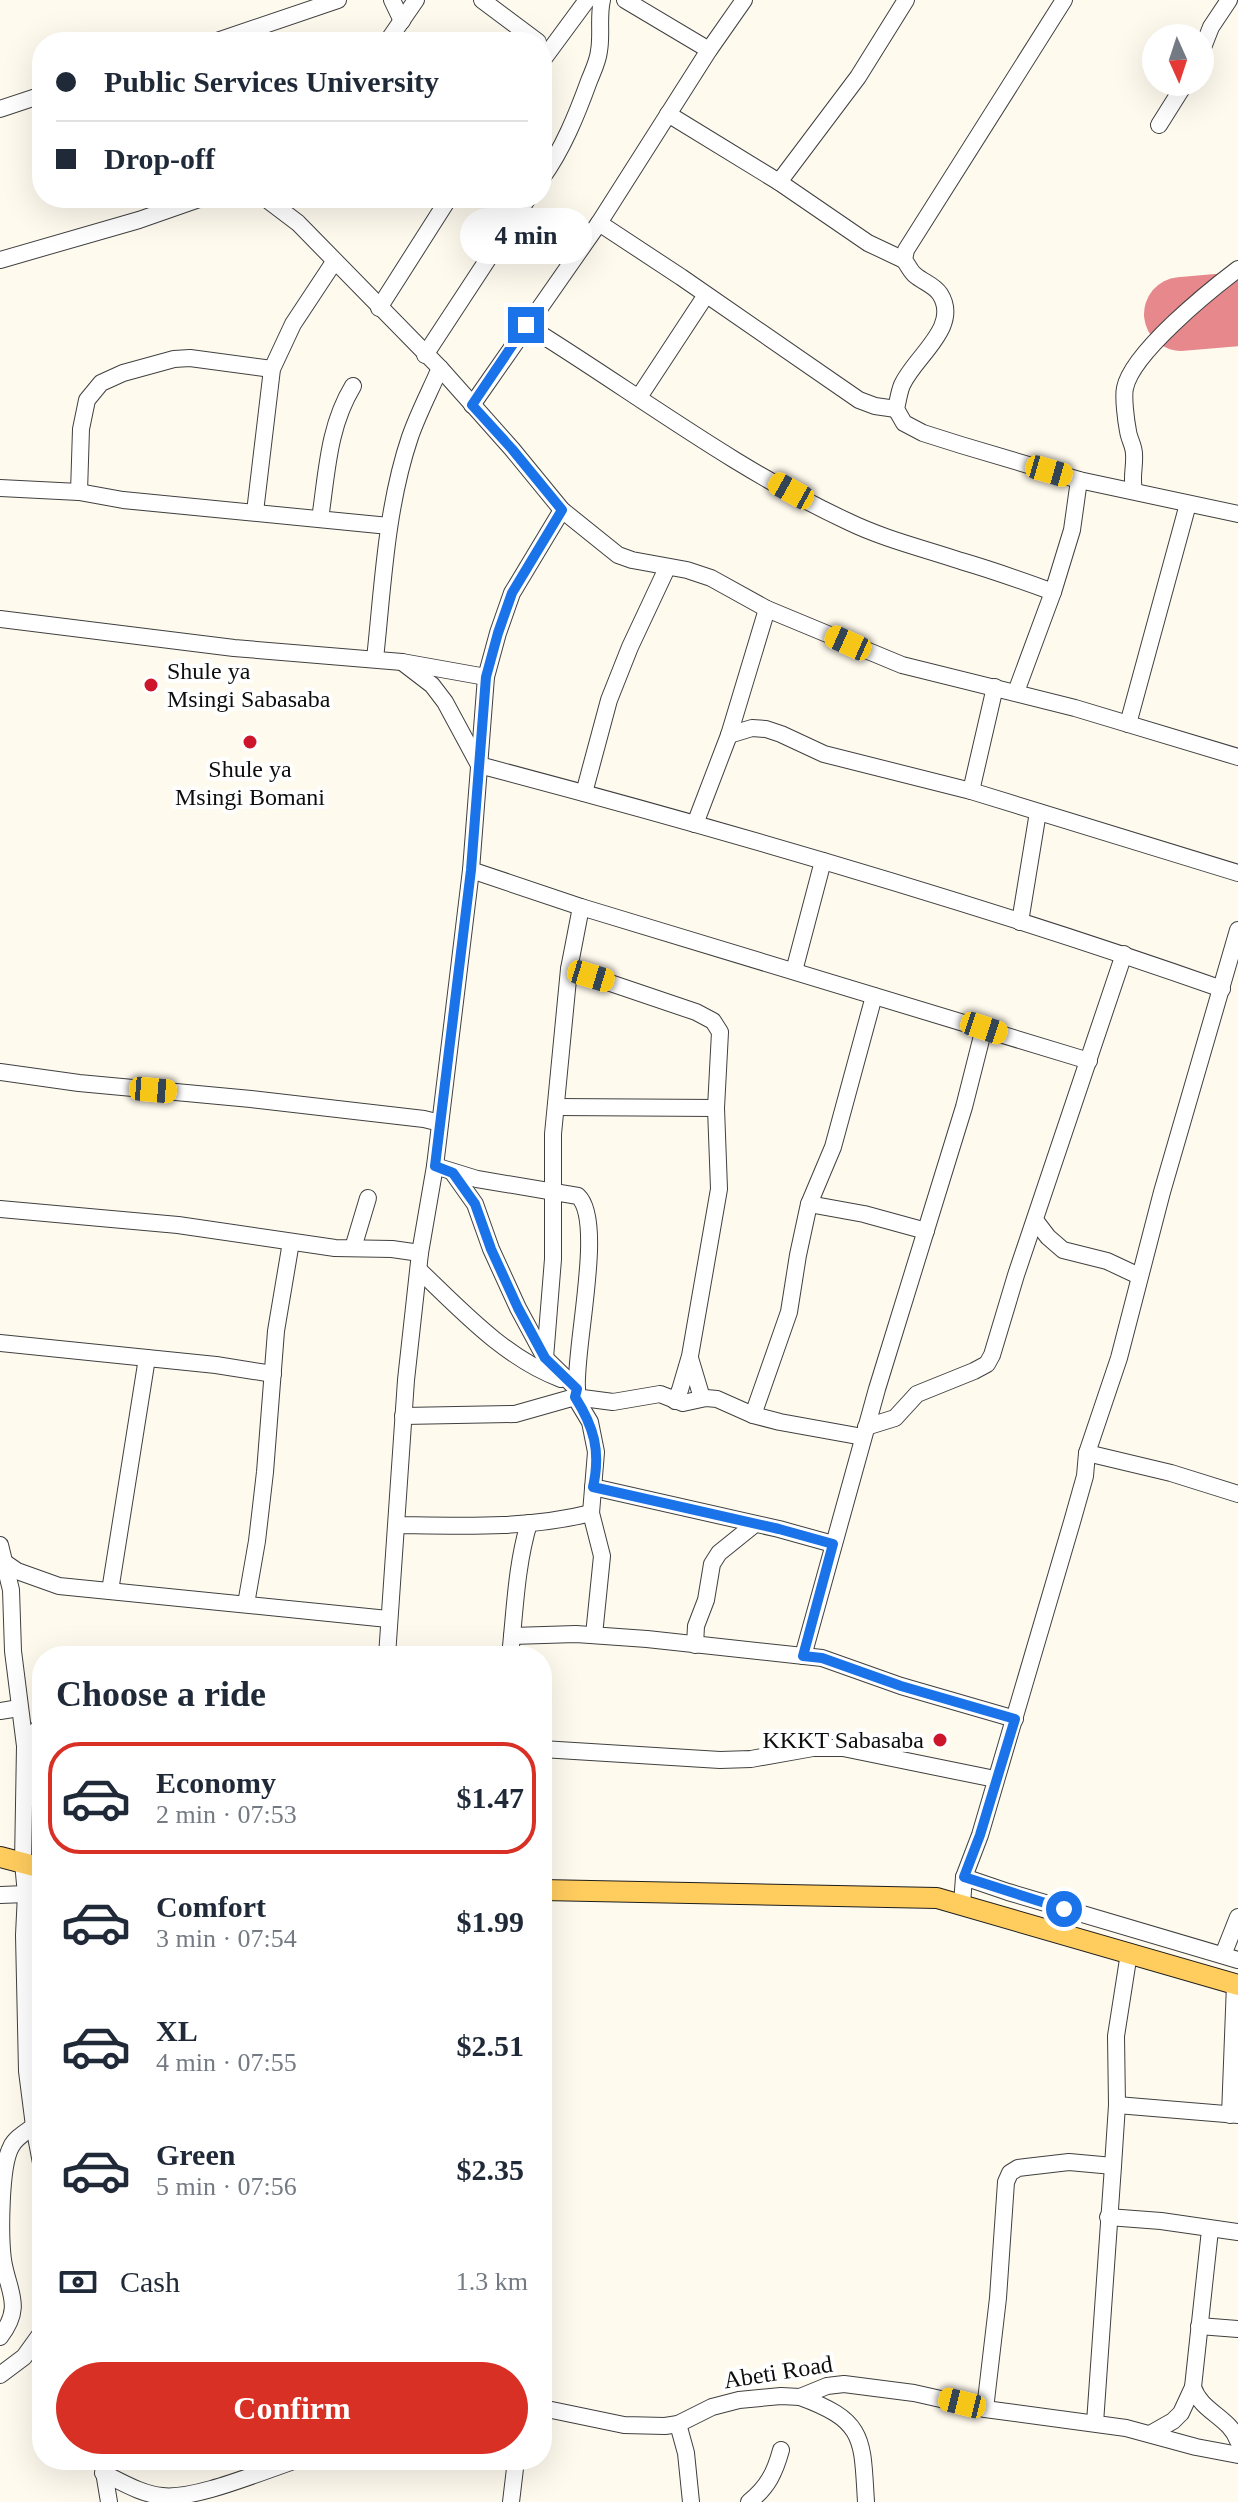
<!DOCTYPE html>
<html lang="en">
<head>
<meta charset="utf-8">
<style>
	body { margin:0; font-family:"Times New Roman",serif; background:#f6f6f7; color:#1f2937; height:100vh; display:flex; flex-direction:column; font-size:30px; white-space:nowrap }
	* { box-sizing:border-box; margin:0 }
	p { font-size:26px; color:#747a83 }
	.icon { flex:none; width:44px; height:44px; fill:none; stroke:currentColor; stroke-width:2; stroke-linecap:round; stroke-linejoin:round }
	.map { position:relative; flex:1; overflow:hidden }
	.details { position:absolute; left:32px; top:1646px; width:520px; height:824px; display:flex; flex-direction:column; background:#fff; border-radius:32px; box-shadow:0 8px 32px #0002 }
	.details>* { flex:none }
	.top-card { position:absolute; left:32px; top:32px; width:520px; height:176px; border-radius:32px; box-shadow:0 8px 32px #0002; display:grid; align-content:center; height:176px; padding:0 24px; background:#fff }
	.needle { width:52px; rotate:177deg }
	.buttons { position:absolute; left:1142px; top:24px; display:grid; gap:16px }
	.buttons a { display:grid; place-items:center; width:72px; height:72px; border-radius:50%; background:#fff; box-shadow:0 8px 32px #0002; font-size:40px }
	.end { position:absolute; width:36px; height:36px; margin:-18px; border:10px solid #1a73e8; background:#fff; box-shadow:0 0 0 4px #fff }
	.from { border-radius:50% }
	.bubble { position:absolute; height:56px; border-radius:28px; background:#fff; box-shadow:0 8px 32px #0002; font-size:26px; font-weight:700; line-height:56px; text-align:center }
	.car { position:absolute; width:24px; height:48px; margin:-24px -12px; border-radius:10px; box-shadow:0 0 6px 2px #0007; background:linear-gradient(#f5c518 24%,#345 0 40%,#f5c518 0 76%,#345 0 86%,#f5c518 0) }
	.top-card b { display:flex; align-items:center; gap:28px; height:76px; font-size:30px }
	.top-card b+b { border-top:2px solid #e0e1e3 }
	.top-card i { width:20px; height:20px; background:#1f2937 }
	ul { padding:0; list-style:none }
	li { display:flex; align-items:center; gap:24px; height:112px; margin:0 16px 12px; padding:0 8px; border:4px solid transparent; border-radius:32px }
	li div { flex:1 }
	li b { display:block; font-size:30px }
	li em { font-style:normal; font-weight:700 }
	li.current { border-color:#d93025 }
	li>.icon { width:72px; height:72px; stroke-width:1.5 }
	h2 { padding:0 24px; font-size:36px; line-height:96px }
	.pay { display:flex; align-items:center; gap:20px; height:88px; padding:0 24px; font-size:30px }
	.pay p { margin-inline-start:auto }
	.primary-button { display:flex; gap:16px; margin-top:auto; padding:16px 24px }
	.primary-button a { flex:1; height:92px; border-radius:48px; background:#d93025; color:#fff; font-size:32px; font-weight:700; line-height:92px; text-align:center }
	.map>svg:first-child { display:block }
	.lines { fill:none; stroke-linecap:round; stroke-linejoin:round }
	.runway { stroke:#e6888c; stroke-width:74 }
	.minor-casing { stroke:#404040; stroke-width:18 }
	.major-casing { stroke:#1e1e1e; stroke-width:22 }
	.minor { stroke:#fff; stroke-width:16 }
	.major { stroke:#ffcc5e; stroke-width:20 }
	.route { stroke:#1a73e8; stroke-width:10 }
	.poi-dot { fill:#cd162b; stroke:#fff; stroke-width:3 }
	.labels { text-anchor:middle; stroke-width:8; stroke-linejoin:round; paint-order:stroke }
	.poi-label { font-size:24px; fill:#0d0d0d; stroke:#fff; text-anchor:start }
	.street-label { font-size:24px; fill:#0d0d0d; stroke:#fff }
</style>
</head>
<body>
<div class="map">
<svg width="1238" height="2502" viewBox="0 0 1238 2502">
	<rect width="100%" height="100%" fill="#fffaee"/>
	<g class="lines">
		<path class="runway" d="M1181,314L1238,309"/>
		<defs>
			<g id="minor">
				<path d="M392,0L402,21"/>
				<path d="M482,0L538,42"/>
				<path d="M625,0L709,50"/>
				<path d="M1064,0L906,250L904,260C908,265 911,272 915,275C923,282 934,285 940,294C961,327 915,356 902,385C899,392 898,401 896,409L904,423L923,433L961,445L1079,480L1238,514"/>
				<path d="M214,42L338,0"/>
				<path d="M387,42L416,0"/>
				<path d="M1200,55L1211,27L1229,0"/>
				<path d="M542,61L587,0"/>
				<path d="M0,109L42,95"/>
				<path d="M668,114L779,182L868,243L904,260"/>
				<path d="M1159,125L1186,82"/>
				<path d="M542,178C563,149 577,114 589,81C593,71 598,61 599,51C602,34 598,17 602,0"/>
				<path d="M779,182L858,77L906,0"/>
				<path d="M265,198L298,223L440,368L512,449L562,510L618,555L632,560L687,570L711,578L767,609L902,665L1075,708L1238,757"/>
				<path d="M599,223L681,277L859,400L875,406L896,409"/>
				<path d="M0,260L139,220L202,198"/>
				<path d="M379,308L449,198"/>
				<path d="M526,325C633,391 733,468 847,521C884,539 922,548 961,561C992,570 1023,581 1053,592"/>
				<path d="M425,355L528,198"/>
				<path d="M639,397L706,295"/>
				<path d="M472,405L599,223L709,50L744,0"/>
				<path d="M0,488L79,492L123,500L389,526"/>
				<path d="M1134,490C1131,477 1135,467 1134,454C1134,446 1129,439 1128,431C1126,421 1123,397 1125,388C1132,353 1209,291 1238,269"/>
				<path d="M79,492L81,429L87,400L101,383L123,373L174,359L190,358L272,369"/>
				<path d="M255,512L272,369L293,324L334,262"/>
				<path d="M320,519C327,473 328,427 353,386"/>
				<path d="M0,619L234,648L402,662L486,677"/>
				<path d="M375,659C383,585 386,508 410,437C418,414 430,391 440,368"/>
				<path d="M402,662L432,685L445,702L479,765C729,831 978,903 1222,989"/>
				<path d="M1016,692L1053,592L1072,530L1079,480"/>
				<path d="M1128,724L1188,504"/>
				<path d="M729,735L752,728L766,729L781,734L824,754L971,791L1238,873"/>
				<path d="M971,791L995,687"/>
				<path d="M584,793L609,700L630,647L667,568"/>
				<path d="M695,824L729,735L767,609"/>
				<path d="M471,870L581,907L1089,1061"/>
				<path d="M1020,922L1038,812"/>
				<path d="M569,969L696,1012L713,1021L720,1032L716,1108L719,1189L690,1356L680,1390L675,1401"/>
				<path d="M794,971L823,861"/>
				<path d="M0,1072L79,1083L251,1099L424,1119L440,1123"/>
				<path d="M557,1107L716,1108"/>
				<path d="M435,1166L477,1179L578,1196C605,1221 574,1348 577,1389L575,1397L590,1422L596,1452L591,1513L602,1556L594,1635"/>
				<path d="M453,1173L475,1204L491,1249L518,1308L545,1358L577,1389"/>
				<path d="M809,1204L864,1214L926,1231"/>
				<path d="M0,1209L178,1225L335,1248L392,1249L420,1253"/>
				<path d="M1035,1220L1048,1237L1063,1250L1107,1261L1139,1276"/>
				<path d="M353,1248L368,1198"/>
				<path d="M419,1270C462,1311 505,1358 561,1379"/>
				<path d="M0,1343L216,1365L273,1374"/>
				<path d="M545,1358L553,1259V1134L569,969L581,907"/>
				<path d="M690,1358L702,1398"/>
				<path d="M753,1415L789,1312L798,1255L809,1204L833,1147L874,996"/>
				<path d="M403,1416L515,1414L575,1397L613,1402L660,1394L683,1403L706,1398L717,1399L753,1415L780,1422L863,1437"/>
				<path d="M866,1427L895,1418L917,1394L974,1371L987,1364L992,1355L1016,1275L1124,954"/>
				<path d="M1087,1453L1171,1473L1238,1494"/>
				<path d="M593,1487L779,1529L833,1544"/>
				<path d="M397,1525C461,1526 528,1529 591,1513"/>
				<path d="M0,1545L11,1590L13,1651L25,1746L23,1863L26,1894L24,1935L27,2071L34,2126L42,2168"/>
				<path d="M4,1562L17,1571L59,1586L388,1619"/>
				<path d="M110,1591L147,1358"/>
				<path d="M246,1604L257,1541L265,1472L276,1331L291,1242"/>
				<path d="M512,1636L576,1634L647,1639L822,1658L901,1686L1015,1719"/>
				<path d="M695,1645L696,1626L706,1600L712,1564L719,1553L755,1524"/>
				<path d="M387,1656L406,1380L420,1253L435,1166L471,870L486,677L498,633L512,593L562,510"/>
				<path d="M510,1656C515,1611 516,1566 529,1523"/>
				<path d="M803,1656L877,1389L964,1107L984,1028"/>
				<path d="M0,1711L19,1708"/>
				<path d="M542,1749L720,1760L751,1759L813,1748H843L995,1779"/>
				<path d="M27,1754L31,1737L42,1724"/>
				<path d="M964,1877L1008,1892L1238,1960"/>
				<path d="M0,1895L26,1894"/>
				<path d="M962,1904L964,1877L980,1835L1072,1522L1085,1476L1087,1453L1119,1358L1162,1192L1238,930"/>
				<path d="M1223,1955L1238,1917"/>
				<path d="M1117,2105L1238,2115"/>
				<path d="M1230,2115L1235,1984"/>
				<path d="M1108,2217L1161,2221L1238,2232"/>
				<path d="M1210,2230L1193,2387C1201,2412 1230,2417 1238,2441"/>
				<path d="M1199,2326L1238,2329"/>
				<path d="M0,2337C24,2306 8,2292 3,2260C0,2236 0,2167 11,2147C15,2138 26,2132 34,2126"/>
				<path d="M0,2375L24,2357L42,2332"/>
				<path d="M800,2397C866,2421 862,2439 866,2502"/>
				<path d="M542,2408L624,2425L665,2426L678,2424L712,2407L739,2400L781,2396L800,2397L827,2386L844,2384L914,2393L985,2409L1126,2428L1196,2447L1238,2455"/>
				<path d="M985,2409L998,2298L1006,2182L1010,2173L1018,2168L1026,2167L1069,2162L1113,2166"/>
				<path d="M1095,2423L1113,2166L1117,2105L1116,2036L1129,1953"/>
				<path d="M678,2424L686,2453L691,2502"/>
				<path d="M1150,2434L1173,2421L1181,2413L1193,2387"/>
				<path d="M102,2460L109,2502"/>
				<path d="M103,2473C122,2482 141,2494 162,2496C196,2500 262,2471 297,2460"/>
				<path d="M511,2502L516,2460"/>
				<path d="M749,2502C768,2487 775,2472 781,2450"/>
			</g>
			<g id="major">
				<path d="M0,1857L42,1868"/>
				<path d="M542,1890L937,1898L1238,1985"/>
			</g>
		</defs>
		<use href="#minor" class="minor-casing"/>
		<use href="#major" class="major-casing"/>
		<use href="#minor" class="minor"/>
		<use href="#major" class="major"/>
	</g>
	<g class="lines">
		<path class="route" d="M526,325L472,405L512,449L562,510L512,593L498,633L486,677L471,870L435,1166L453,1173L475,1204L491,1249L518,1308L545,1358L577,1389L575,1397C594,1427 601,1451 593,1487L779,1529L833,1544L803,1656L822,1658L901,1686L1015,1719L980,1835L964,1877L1064,1909"/>
	</g>
	<g class="poi-dot">
		<circle cx="151" cy="685" r="8"/>
		<circle cx="250" cy="742" r="8"/>
		<circle cx="940" cy="1740" r="8"/>
	</g>
	<g class="labels">
		<g class="poi-label">
			<text x="167" y="679">Shule ya<tspan x="167" dy="28">Msingi Sabasaba</tspan></text>
			<text x="250" y="777" text-anchor="middle">Shule ya<tspan x="250" dy="28">Msingi Bomani</tspan></text>
			<text x="924" y="1748" text-anchor="end">KKKT Sabasaba</text>
		</g>
		<g class="street-label">
			<text transform="translate(778 2372) rotate(-9)" y="8">Abeti Road</text>
		</g>
	</g>
</svg>
<div class="buttons">
<a><svg class="needle" viewBox="-14 -14 28 28"><path d="M0-13l5 13h-10z" fill="#e53935"/><path d="M0 13l5-13h-10z" fill="#747a83"/></svg></a>
</div>
<i class="end from" style="left:1064px;top:1909px"></i>
<i class="end" style="left:526px;top:325px"></i>
<div class="bubble" style="left:460px;top:208px;width:132px">4 min</div>
<i class="car" style="left:1049px;top:471px;rotate:106deg"></i>
<i class="car" style="left:791px;top:491px;rotate:299deg"></i>
<i class="car" style="left:848px;top:643px;rotate:294deg"></i>
<i class="car" style="left:591px;top:976px;rotate:107deg"></i>
<i class="car" style="left:984px;top:1028px;rotate:108deg"></i>
<i class="car" style="left:153px;top:1090px;rotate:95deg"></i>
<i class="car" style="left:962px;top:2403px;rotate:284deg"></i>
<div class="top-card">
<b><i class="from"></i>Public Services University</b>
<b><i></i>Drop-off</b>
</div>
<section class="details">
<h2>Choose a ride</h2>
<ul>
<li class="current"><svg class="icon" aria-label="car" viewBox="0 0 24 24"><path d="M5 17H2v-5l4-1 3-4h7l3 4 3 1v5h-3M9 17h6M6 11h13"/><circle cx="7" cy="17" r="2"/><circle cx="17" cy="17" r="2"/></svg><div><b>Economy</b><p>2 min · 07:53</p></div><em>$1.47</em></li>
<li><svg class="icon" aria-label="car" viewBox="0 0 24 24"><path d="M5 17H2v-5l4-1 3-4h7l3 4 3 1v5h-3M9 17h6M6 11h13"/><circle cx="7" cy="17" r="2"/><circle cx="17" cy="17" r="2"/></svg><div><b>Comfort</b><p>3 min · 07:54</p></div><em>$1.99</em></li>
<li><svg class="icon" aria-label="car" viewBox="0 0 24 24"><path d="M5 17H2v-5l4-1 3-4h7l3 4 3 1v5h-3M9 17h6M6 11h13"/><circle cx="7" cy="17" r="2"/><circle cx="17" cy="17" r="2"/></svg><div><b>XL</b><p>4 min · 07:55</p></div><em>$2.51</em></li>
<li><svg class="icon" aria-label="car" viewBox="0 0 24 24"><path d="M5 17H2v-5l4-1 3-4h7l3 4 3 1v5h-3M9 17h6M6 11h13"/><circle cx="7" cy="17" r="2"/><circle cx="17" cy="17" r="2"/></svg><div><b>Green</b><p>5 min · 07:56</p></div><em>$2.35</em></li>
</ul>
<div class="pay"><svg class="icon" aria-label="cash" viewBox="0 0 24 24"><path d="M3 7h18v10H3z"/><circle cx="12" cy="12" r="2"/></svg>Cash<p>1.3 km</p></div>
<div class="primary-button"><a>Confirm</a></div>
</section>
</div>
</body>
</html>
